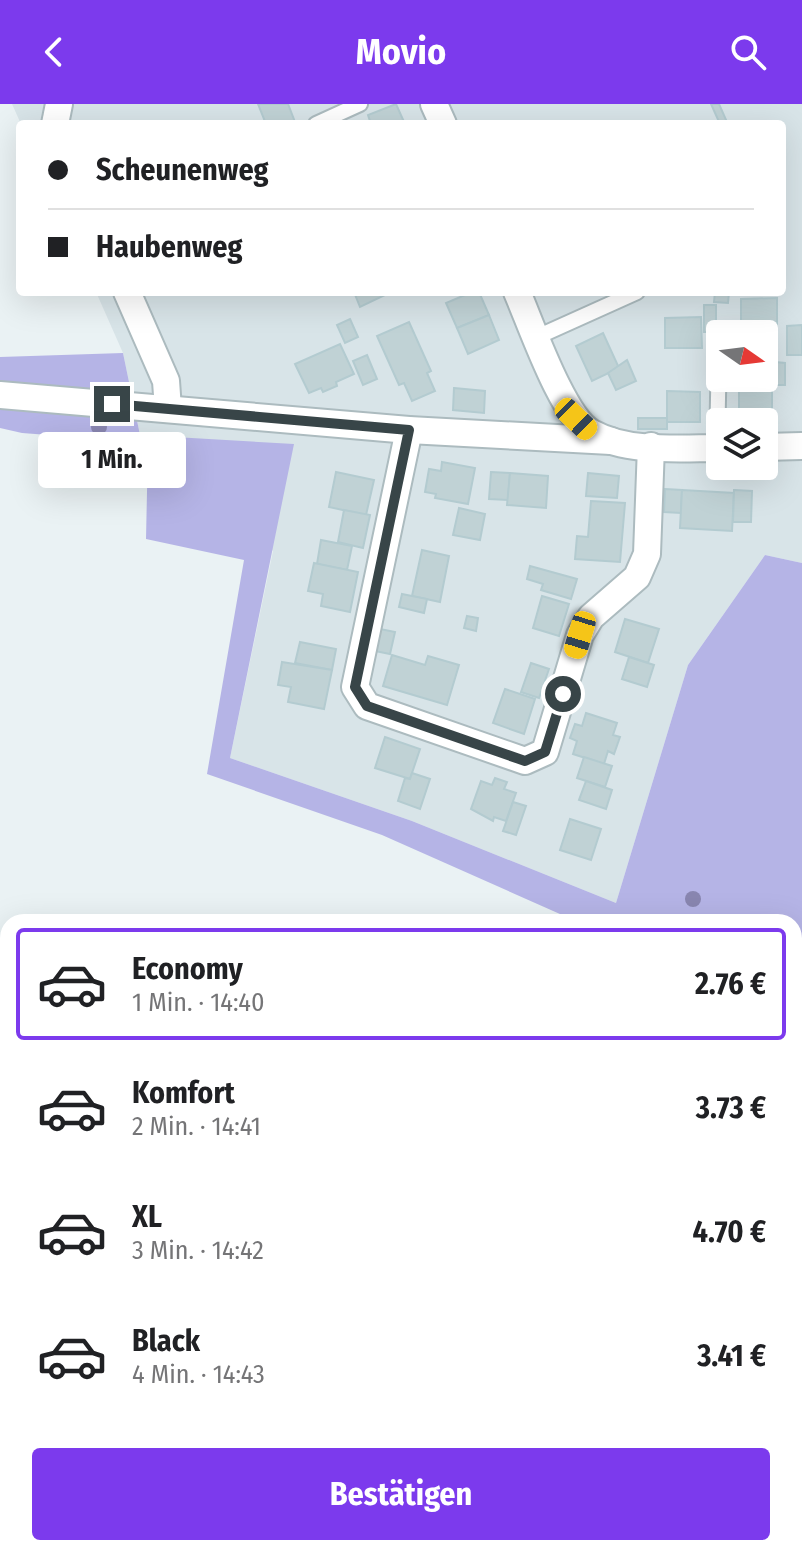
<!DOCTYPE html>
<html lang="de">
<head>
<meta charset="utf-8">
<style>
	body { margin:0; font-family:"Fira Sans Condensed",sans-serif; background:#f6f6f6; color:#202124; height:100vh; display:flex; flex-direction:column; font-size:30px; white-space:nowrap }
	* { box-sizing:border-box; margin:0 }
	p { font-size:26px; color:#757577 }
	.icon { flex:none; width:44px; height:44px; fill:none; stroke:currentColor; stroke-width:2; stroke-linecap:round; stroke-linejoin:round }
	.map { position:relative; flex:1; overflow:hidden }
	.details { position:absolute; left:0px; top:810px; width:802px; height:642px; display:flex; flex-direction:column; background:#fff; border-radius:24px 24px 0 0; box-shadow:0 8px 32px #0002 }
	.details>* { flex:none }
	.banner { position:absolute; left:16px; top:16px; width:770px; height:176px; border-radius:8px; box-shadow:0 8px 32px #0002; display:grid; align-content:center; height:176px; padding:0 32px; background:#fff }
	.needle { width:52px; rotate:104deg }
	.fabs { position:absolute; left:706px; top:216px; display:grid; gap:16px }
	.fabs a { display:grid; place-items:center; width:72px; height:72px; border-radius:8px; background:#fff; box-shadow:0 8px 32px #0002; font-size:40px }
	.end { position:absolute; width:36px; height:36px; margin:-18px; border:10px solid #384548; background:#fff; box-shadow:0 0 0 4px #fff }
	.from { border-radius:50% }
	.bubble { position:absolute; height:56px; border-radius:8px; background:#fff; box-shadow:0 8px 32px #0002; font-size:26px; font-weight:700; line-height:56px; text-align:center }
	.car { position:absolute; width:24px; height:48px; margin:-24px -12px; border-radius:10px; box-shadow:0 0 6px 2px #0007; background:linear-gradient(#f5c518 24%,#345 0 40%,#f5c518 0 76%,#345 0 86%,#f5c518 0) }
	.banner b { display:flex; align-items:center; gap:28px; height:76px; font-size:30px }
	.banner b+b { border-top:2px solid #e0e0e0 }
	.banner i { width:20px; height:20px; background:#202124 }
	ul { padding:14px 0 0; list-style:none }
	li { display:flex; align-items:center; gap:24px; height:112px; margin:0 16px 12px; padding:0 16px; border:4px solid transparent; border-radius:8px }
	li div { flex:1 }
	li b { display:block; font-size:30px }
	li em { font-style:normal; font-weight:700 }
	li.on { border-color:#7c3aed }
	li>.icon { width:72px; height:72px; stroke-width:1.5 }
	.button { display:flex; gap:16px; margin-top:auto; padding:16px 32px }
	.button a { flex:1; height:92px; border-radius:8px; background:#7c3aed; color:#fff; font-size:32px; font-weight:700; line-height:92px; text-align:center }
	header { display:flex; justify-content:space-between; align-items:center; height:104px; padding:0 32px; background:#7c3aed; color:#fff; font-size:36px; font-weight:700 }
	.map>svg:first-child { display:block }
	.residential { fill:#d8e4e8; fill-rule:evenodd }
	.green { fill:#b5b4e6 }
	.lines { fill:none; stroke-linecap:round; stroke-linejoin:round }
	.stream { stroke:#eea9ac; stroke-width:7 }
	.building { fill:#c0d2d5; stroke:#b3cbd0; stroke-width:2 }
	.lane-casing { stroke:#acbbbf; stroke-width:18 }
	.street-casing { stroke:#acbbbf; stroke-width:30 }
	.lane { stroke:#fff; stroke-width:14 }
	.street { stroke:#fff; stroke-width:26 }
	.tree { fill:#8986b0 }
	.route { stroke:#384548; stroke-width:10 }
</style>
</head>
<body>
<header><svg class="icon" aria-label="back" viewBox="0 0 24 24"><path d="M15 5l-7 7 7 7"/></svg>Movio<svg class="icon" aria-label="search" viewBox="0 0 24 24"><circle cx="10" cy="10" r="6"/><path d="M15 15l6 6"/></svg></header>
<div class="map">
<svg width="802" height="1451" viewBox="0 0 802 1451">
	<rect width="100%" height="100%" fill="#eaf2f4"/>
	<path class="residential" d="M12,0H802V459L765,451L688,561L616,799L412,717L230,654L273,447L161,332L140,331L123,249L96,188H782V20H21ZM720,230H764V274H720ZM720,318H764V362H720Z"/>
	<path class="green" d="M123,249L140,331L294,340L230,654L412,717L616,799L688,561L765,451L802,459V1091L794,1089V818H578L382,731L207,670L244,456L146,435L148,341L140,338L22,329L0,324V253Z"/>
	<g class="lines">
		<path class="stream" d="M794,1067L802,1066"/>
	</g>
	<g class="building">
		<path d="M258,0H288L295,18L266,20Z"/>
		<path d="M396,0L405,20H371L368,11Z"/>
		<path d="M711,0H719L727,18L720,20Z"/>
		<path d="M354,188H384L385,191L360,203Z"/>
		<path d="M472,188H479L489,211L457,224L446,199Z"/>
		<path d="M715,188H729L728,199L714,198Z"/>
		<path d="M777,194V223H741V195Z"/>
		<rect x="704" y="201" width="12" height="27"/>
		<path d="M489,211L499,236L468,250L457,224Z"/>
		<path d="M701,213L702,244H665V214Z"/>
		<path d="M350,215L358,233L345,239L337,221Z"/>
		<path d="M409,218L431,267L427,269L435,287L412,297L404,279L399,281L377,232Z"/>
		<path d="M802,221V251H787V222Z"/>
		<path d="M603,229L619,264L592,277L576,242Z"/>
		<path d="M340,240L354,270L336,278L337,282L323,288L321,284L309,289L295,260Z"/>
		<path d="M367,251L377,275L363,281L353,257Z"/>
		<path d="M627,256L636,277L616,286L608,269Z"/>
		<path d="M775,258L785,259V281H775Z"/>
		<path d="M739,282L772,283V311H739Z"/>
		<path d="M454,284L485,287L484,309L453,306Z"/>
		<path d="M667,287L700,288V318H667Z"/>
		<rect x="638" y="314" width="29" height="11"/>
		<path d="M442,358L475,364L468,400L435,394L436,390L425,388L429,365L441,367Z"/>
		<path d="M336,368L374,376L366,411L329,403Z"/>
		<path d="M491,368L510,369L508,396L489,395Z"/>
		<path d="M510,369L548,372L546,404L507,401Z"/>
		<path d="M588,369L619,372L617,394L586,392Z"/>
		<path d="M665,385L682,386L681,409L664,408Z"/>
		<path d="M682,386L734,389L732,427L680,424Z"/>
		<path d="M734,386L752,387L751,418H733Z"/>
		<path d="M591,397L625,399L620,458L575,455L577,432L588,433Z"/>
		<path d="M459,404L485,410L480,436L453,431Z"/>
		<path d="M344,406L370,411L363,444L338,438Z"/>
		<path d="M321,436L352,442L347,466L317,460Z"/>
		<path d="M422,446L449,452L440,498L412,492Z"/>
		<path d="M314,459L358,468L350,508L321,502L323,490L308,487Z"/>
		<path d="M530,462L577,475L571,495L541,486L543,480L527,475Z"/>
		<path d="M402,490L427,495L424,509L399,503Z"/>
		<path d="M542,492L569,500L559,532L533,524Z"/>
		<path d="M467,512L478,514L476,527L464,524Z"/>
		<path d="M625,515L659,525L648,559L615,548Z"/>
		<path d="M380,525L395,528L390,550L375,547Z"/>
		<path d="M300,538L336,545L332,566L295,559Z"/>
		<path d="M392,551L425,561L428,552L459,561L447,601L383,582Z"/>
		<path d="M629,553L654,561L647,583L622,575Z"/>
		<path d="M282,558L332,566L324,605L288,598L291,583L278,581Z"/>
		<path d="M531,559L549,565L539,594L521,588Z"/>
		<path d="M505,585L535,595L524,630L493,619Z"/>
		<path d="M586,609L617,619L613,631L620,633L614,650L608,647L604,660L573,650L577,637L570,634L575,620L582,622Z"/>
		<path d="M385,633L420,645L410,675L375,664Z"/>
		<path d="M584,653L612,662L605,683L577,674Z"/>
		<path d="M412,669L430,675L420,705L398,697L405,674L410,675Z"/>
		<path d="M495,674L507,678L504,685L516,689L506,717L494,713L493,717L471,705L481,677L492,681Z"/>
		<path d="M586,677L612,686L606,705L579,696Z"/>
		<path d="M513,698L526,702L516,731L503,727Z"/>
		<path d="M570,715L601,725L591,756L560,746Z"/>
	</g>
	<g class="lines">
		<defs>
			<g id="lane">
				<path d="M316,20L360,0"/>
				<path d="M537,233L637,188"/>
				<path d="M717,344L719,245"/>
			</g>
			<g id="street">
				<path d="M434,0L443,20"/>
				<path d="M55,20L59,0"/>
				<path d="M127,188L166,277L168,305"/>
				<path d="M517,188C531,220 563,314 592,329C628,349 680,344 720,344"/>
				<path d="M0,291L409,326L611,337"/>
				<path d="M409,326L355,583L367,602L525,657L545,648L580,531L591,513L637,473L647,450L651,342"/>
				<path d="M764,343L802,342"/>
			</g>
		</defs>
		<use href="#lane" class="lane-casing"/>
		<use href="#street" class="street-casing"/>
		<use href="#lane" class="lane"/>
		<use href="#street" class="street"/>
	</g>
	<g class="tree">
		<circle cx="99" cy="323" r="8"/>
		<circle cx="693" cy="795" r="8"/>
	</g>
	<g class="lines">
		<path class="route" d="M112,300L409,326L355,583L367,602L525,657L545,648L563,590"/>
	</g>
</svg>
<div class="fabs">
<a><svg class="needle" viewBox="-14 -14 28 28"><path d="M0-13l5 13h-10z" fill="#e53935"/><path d="M0 13l5-13h-10z" fill="#757577"/></svg></a>
<a><svg class="icon" aria-label="layers" viewBox="0 0 24 24"><path d="M12 4l9 5-9 5-9-5zM3 14l9 5 9-5"/></svg></a>
</div>
<i class="end from" style="left:563px;top:590px"></i>
<i class="end" style="left:112px;top:300px"></i>
<div class="bubble" style="left:38px;top:328px;width:148px">1 Min.</div>
<i class="car" style="left:576px;top:315px;rotate:134deg"></i>
<i class="car" style="left:580px;top:531px;rotate:197deg"></i>
<div class="banner">
<b><i class="from"></i>Scheunenweg</b>
<b><i></i>Haubenweg</b>
</div>
<section class="details">
<ul>
<li class="on"><svg class="icon" aria-label="car" viewBox="0 0 24 24"><path d="M5 17H2v-5l4-1 3-4h7l3 4 3 1v5h-3M9 17h6M6 11h13"/><circle cx="7" cy="17" r="2"/><circle cx="17" cy="17" r="2"/></svg><div><b>Economy</b><p>1 Min. · 14:40</p></div><em>2.76 €</em></li>
<li><svg class="icon" aria-label="car" viewBox="0 0 24 24"><path d="M5 17H2v-5l4-1 3-4h7l3 4 3 1v5h-3M9 17h6M6 11h13"/><circle cx="7" cy="17" r="2"/><circle cx="17" cy="17" r="2"/></svg><div><b>Komfort</b><p>2 Min. · 14:41</p></div><em>3.73 €</em></li>
<li><svg class="icon" aria-label="car" viewBox="0 0 24 24"><path d="M5 17H2v-5l4-1 3-4h7l3 4 3 1v5h-3M9 17h6M6 11h13"/><circle cx="7" cy="17" r="2"/><circle cx="17" cy="17" r="2"/></svg><div><b>XL</b><p>3 Min. · 14:42</p></div><em>4.70 €</em></li>
<li><svg class="icon" aria-label="car" viewBox="0 0 24 24"><path d="M5 17H2v-5l4-1 3-4h7l3 4 3 1v5h-3M9 17h6M6 11h13"/><circle cx="7" cy="17" r="2"/><circle cx="17" cy="17" r="2"/></svg><div><b>Black</b><p>4 Min. · 14:43</p></div><em>3.41 €</em></li>
</ul>
<div class="button"><a>Bestätigen</a></div>
</section>
</div>
</body>
</html>
